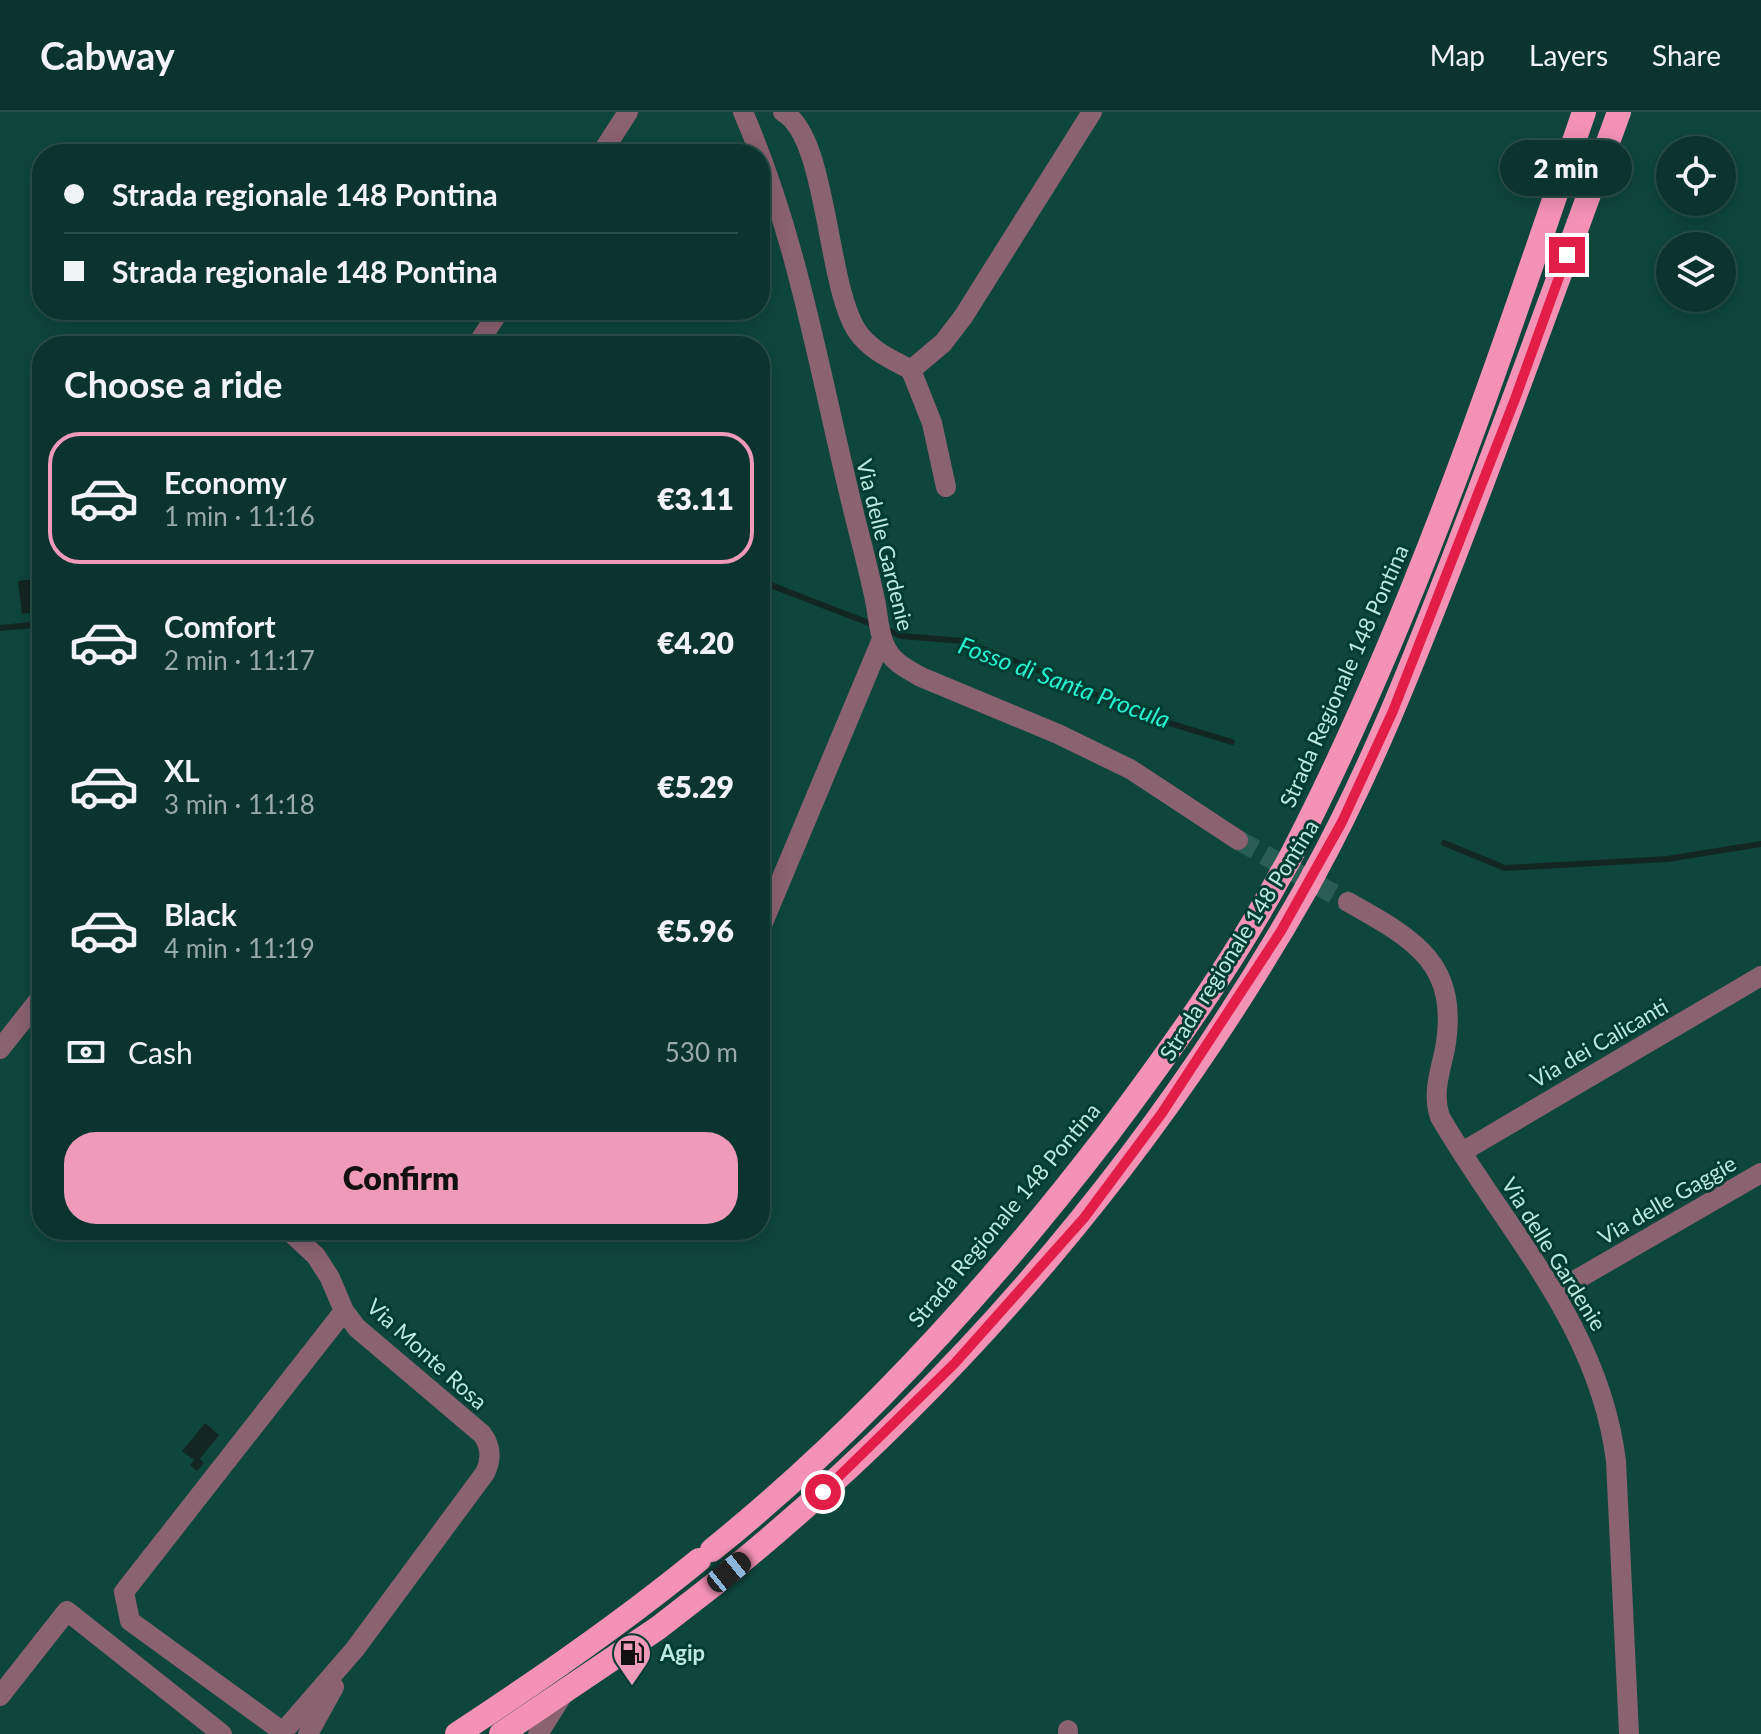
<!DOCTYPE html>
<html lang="en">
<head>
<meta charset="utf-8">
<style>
	body { margin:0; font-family:Lato,sans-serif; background:#133c35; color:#f1f3f6; height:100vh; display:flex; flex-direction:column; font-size:30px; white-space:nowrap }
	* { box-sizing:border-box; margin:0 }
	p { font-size:26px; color:#9aa }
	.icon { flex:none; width:44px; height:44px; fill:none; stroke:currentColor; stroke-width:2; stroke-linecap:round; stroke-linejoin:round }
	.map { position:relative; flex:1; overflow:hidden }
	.panel { position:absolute; left:32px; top:224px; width:738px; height:904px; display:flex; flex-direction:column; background:#0a342d; border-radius:32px; box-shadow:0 4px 20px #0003,0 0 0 2px #2a4f49 }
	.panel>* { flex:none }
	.hud { position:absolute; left:32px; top:32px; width:738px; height:176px; border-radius:32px; box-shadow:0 4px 20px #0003,0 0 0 2px #2a4f49; display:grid; align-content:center; height:176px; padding:0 32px; background:#0a342d }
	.fabs { position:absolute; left:1656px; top:24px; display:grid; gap:16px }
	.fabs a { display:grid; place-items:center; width:80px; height:80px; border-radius:50%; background:#0a342d; box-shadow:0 4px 20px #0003,0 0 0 2px #2a4f49; font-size:40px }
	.end { position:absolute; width:36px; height:36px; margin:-18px; border:10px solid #e11d48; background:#fff; box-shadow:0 0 0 4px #fff }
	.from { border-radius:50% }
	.bubble { position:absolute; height:56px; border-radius:28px; background:#0a342d; box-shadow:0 4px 20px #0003,0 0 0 2px #2a4f49; font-size:26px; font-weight:800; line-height:56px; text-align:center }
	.car { position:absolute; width:24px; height:48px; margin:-24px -12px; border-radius:10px; box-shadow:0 0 6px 2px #0007; background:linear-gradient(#222 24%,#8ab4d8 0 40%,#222 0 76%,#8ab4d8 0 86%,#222 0) }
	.hud b { display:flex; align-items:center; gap:28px; height:76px; font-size:30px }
	.hud b+b { border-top:2px solid #2a4f49 }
	.hud i { width:20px; height:20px; background:#f1f3f6 }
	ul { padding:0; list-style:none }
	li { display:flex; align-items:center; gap:24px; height:132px; margin:0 16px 12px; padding:0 16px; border:4px solid transparent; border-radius:32px }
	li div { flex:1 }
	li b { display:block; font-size:30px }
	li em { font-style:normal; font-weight:800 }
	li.active { border-color:#ef9ab8 }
	li>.icon { width:72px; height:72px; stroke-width:1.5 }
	h2 { padding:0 32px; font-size:36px; line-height:96px }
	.pay { display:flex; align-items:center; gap:20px; height:88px; padding:0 32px; font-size:30px }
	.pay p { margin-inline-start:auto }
	.primary-button { display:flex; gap:16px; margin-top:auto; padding:16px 32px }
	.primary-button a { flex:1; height:92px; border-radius:32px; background:#ef9ab8; color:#111; font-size:32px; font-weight:800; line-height:92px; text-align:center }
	header { display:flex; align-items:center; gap:48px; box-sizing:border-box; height:112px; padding:0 40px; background:#0a342d; border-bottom:2px solid #2a4f49 }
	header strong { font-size:38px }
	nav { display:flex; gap:44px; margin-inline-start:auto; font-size:28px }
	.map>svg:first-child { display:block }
	.water { fill:#142622 }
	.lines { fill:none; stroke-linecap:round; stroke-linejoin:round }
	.stream { stroke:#142622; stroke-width:6 }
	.minor-tunnel { stroke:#285e54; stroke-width:20; stroke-dasharray:20 10; stroke-linecap:butt }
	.minor { stroke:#8b6270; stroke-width:20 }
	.highway { stroke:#f492b5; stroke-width:24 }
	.highway-bridge { stroke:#f492b5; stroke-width:24 }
	.route { stroke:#e11d48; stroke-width:10 }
	.labels { text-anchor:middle; stroke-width:6; stroke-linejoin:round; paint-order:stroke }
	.street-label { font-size:22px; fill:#bce9dd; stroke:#003c32 }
	.poi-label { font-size:22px; font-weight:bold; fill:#bce9dd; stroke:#003c32; text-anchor:start }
	.water-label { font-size:24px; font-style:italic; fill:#26f3d1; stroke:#003c32 }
</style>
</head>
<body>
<header>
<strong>Cabway</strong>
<nav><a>Map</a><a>Layers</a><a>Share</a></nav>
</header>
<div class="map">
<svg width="1761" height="1622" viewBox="0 0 1761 1622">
	<rect width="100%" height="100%" fill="#0e463c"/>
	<g class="water">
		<path d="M42,466V500L22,502L18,469Z"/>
		<path d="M205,1311L219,1323L200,1347L204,1351L197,1359L190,1353L194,1348L182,1339Z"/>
	</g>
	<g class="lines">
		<g class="stream">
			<path d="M760,469L874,513"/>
			<path d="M0,516L42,512"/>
			<path d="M884,517L902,524L962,529L1076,573L1129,599L1232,630"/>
			<path d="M1444,731L1505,756L1667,747L1761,732"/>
		</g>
		<path class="minor-tunnel" d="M1238,728L1348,790"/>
		<g class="minor">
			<path d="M743,0C803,138 824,289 862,433C867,453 872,473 876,493C878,506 879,521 885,534C892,550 907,557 921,565L1058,622L1130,657L1238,728"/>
			<path d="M783,0C828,25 826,172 857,219C871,239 891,247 911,258L943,231L963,205L1092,0"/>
			<path d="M601,42L628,0"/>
			<path d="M476,234L500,198"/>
			<path d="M911,258L932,311L946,375"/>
			<path d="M1348,790C1414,827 1460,851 1445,937C1440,960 1432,982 1440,1005C1506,1119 1599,1212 1616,1349L1629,1622"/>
			<path d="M760,818L882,527"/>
			<path d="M0,937L42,884"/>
			<path d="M1462,1040L1761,864"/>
			<path d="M288,1118L316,1144L330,1166L344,1199L357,1216L482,1322C491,1334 492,1347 485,1361L355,1537L283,1620L130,1509L124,1480L344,1199"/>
			<path d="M1555,1180L1761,1061"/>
			<path d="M0,1584L67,1499L222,1622"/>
			<path d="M308,1622L334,1575"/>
			<path d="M538,1622L564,1581"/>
			<path d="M1068,1622V1618"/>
		</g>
		<g class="highway">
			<path d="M1289,748C1413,509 1497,254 1584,0"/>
			<path d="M1314,762C1370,660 1412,553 1454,445C1511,297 1565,149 1619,0"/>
			<path d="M712,1438C861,1318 991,1174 1107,1023C1170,939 1231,854 1281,762"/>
			<path d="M729,1460C963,1269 1158,1038 1307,775"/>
			<path d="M457,1622C541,1567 622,1511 699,1448"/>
			<path d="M501,1622L658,1516L716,1471"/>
		</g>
		<g class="highway-bridge">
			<path d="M1281,762L1289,748"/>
			<path d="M1307,775L1314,762"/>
		</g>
	</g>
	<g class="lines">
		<path class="route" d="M823,1380L955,1251L1084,1106L1162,1001L1281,819L1342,710L1393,599L1515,287L1567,143"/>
	</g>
	<defs>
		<symbol id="fuel-pin" viewBox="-11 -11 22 30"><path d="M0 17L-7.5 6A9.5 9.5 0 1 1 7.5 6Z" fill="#ef9ab8" stroke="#003c32"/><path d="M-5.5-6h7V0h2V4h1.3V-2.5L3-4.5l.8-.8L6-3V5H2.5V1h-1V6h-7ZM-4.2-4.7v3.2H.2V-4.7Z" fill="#111"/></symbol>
	</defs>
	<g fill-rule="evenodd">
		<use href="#fuel-pin" x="610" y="1519" width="44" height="60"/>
	</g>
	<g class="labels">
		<g class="street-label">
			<text transform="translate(885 433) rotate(76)" y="8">Via delle Gardenie</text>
			<text transform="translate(1344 564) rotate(-66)" y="8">Strada Regionale 148 Pontina</text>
			<text transform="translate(1239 828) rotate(-58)" y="8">Strada regionale 148 Pontina</text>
			<text transform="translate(1599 931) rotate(-30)" y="8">Via dei Calicanti</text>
			<text transform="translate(1667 1088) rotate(-30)" y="8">Via delle Gaggie</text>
			<text transform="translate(1004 1103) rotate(-50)" y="8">Strada Regionale 148 Pontina</text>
			<text transform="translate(1554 1142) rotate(58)" y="8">Via delle Gardenie</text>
			<text transform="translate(427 1242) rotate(42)" y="8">Via Monte Rosa</text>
		</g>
		<g class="poi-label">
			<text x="660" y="1549">Agip</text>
		</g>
		<g class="water-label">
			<text transform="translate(1064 571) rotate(20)" y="8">Fosso di Santa Procula</text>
		</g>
	</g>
</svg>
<div class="fabs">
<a><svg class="icon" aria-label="locate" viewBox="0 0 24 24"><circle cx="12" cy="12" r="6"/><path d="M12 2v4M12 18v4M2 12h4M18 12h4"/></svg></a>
<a><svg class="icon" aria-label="layers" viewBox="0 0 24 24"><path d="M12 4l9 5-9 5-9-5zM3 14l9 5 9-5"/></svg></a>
</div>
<i class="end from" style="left:823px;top:1380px"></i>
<i class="end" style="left:1567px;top:143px"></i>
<div class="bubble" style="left:1500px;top:28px;width:132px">2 min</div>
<i class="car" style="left:729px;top:1460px;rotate:51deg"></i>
<div class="hud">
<b><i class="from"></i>Strada regionale 148 Pontina</b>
<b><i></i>Strada regionale 148 Pontina</b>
</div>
<section class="panel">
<h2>Choose a ride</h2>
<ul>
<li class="active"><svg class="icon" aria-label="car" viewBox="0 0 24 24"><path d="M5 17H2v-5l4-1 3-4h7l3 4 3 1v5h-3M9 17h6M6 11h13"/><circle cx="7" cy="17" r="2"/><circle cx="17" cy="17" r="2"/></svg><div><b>Economy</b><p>1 min · 11:16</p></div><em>€3.11</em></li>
<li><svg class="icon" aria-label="car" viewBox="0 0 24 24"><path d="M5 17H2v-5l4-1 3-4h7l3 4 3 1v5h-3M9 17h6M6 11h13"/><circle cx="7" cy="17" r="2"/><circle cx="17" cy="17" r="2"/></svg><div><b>Comfort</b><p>2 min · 11:17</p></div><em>€4.20</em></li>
<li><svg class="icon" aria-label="car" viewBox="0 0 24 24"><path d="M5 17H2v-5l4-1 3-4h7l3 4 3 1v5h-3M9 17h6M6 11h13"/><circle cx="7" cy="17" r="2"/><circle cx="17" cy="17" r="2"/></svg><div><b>XL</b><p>3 min · 11:18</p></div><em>€5.29</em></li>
<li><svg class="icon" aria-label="car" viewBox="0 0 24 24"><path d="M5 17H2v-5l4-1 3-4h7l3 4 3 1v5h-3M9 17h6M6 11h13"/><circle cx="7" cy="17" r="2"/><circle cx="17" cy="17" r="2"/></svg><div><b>Black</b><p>4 min · 11:19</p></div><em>€5.96</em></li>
</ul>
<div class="pay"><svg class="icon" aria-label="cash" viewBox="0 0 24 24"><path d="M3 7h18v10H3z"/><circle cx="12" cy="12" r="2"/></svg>Cash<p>530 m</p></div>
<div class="primary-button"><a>Confirm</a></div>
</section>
</div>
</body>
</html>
